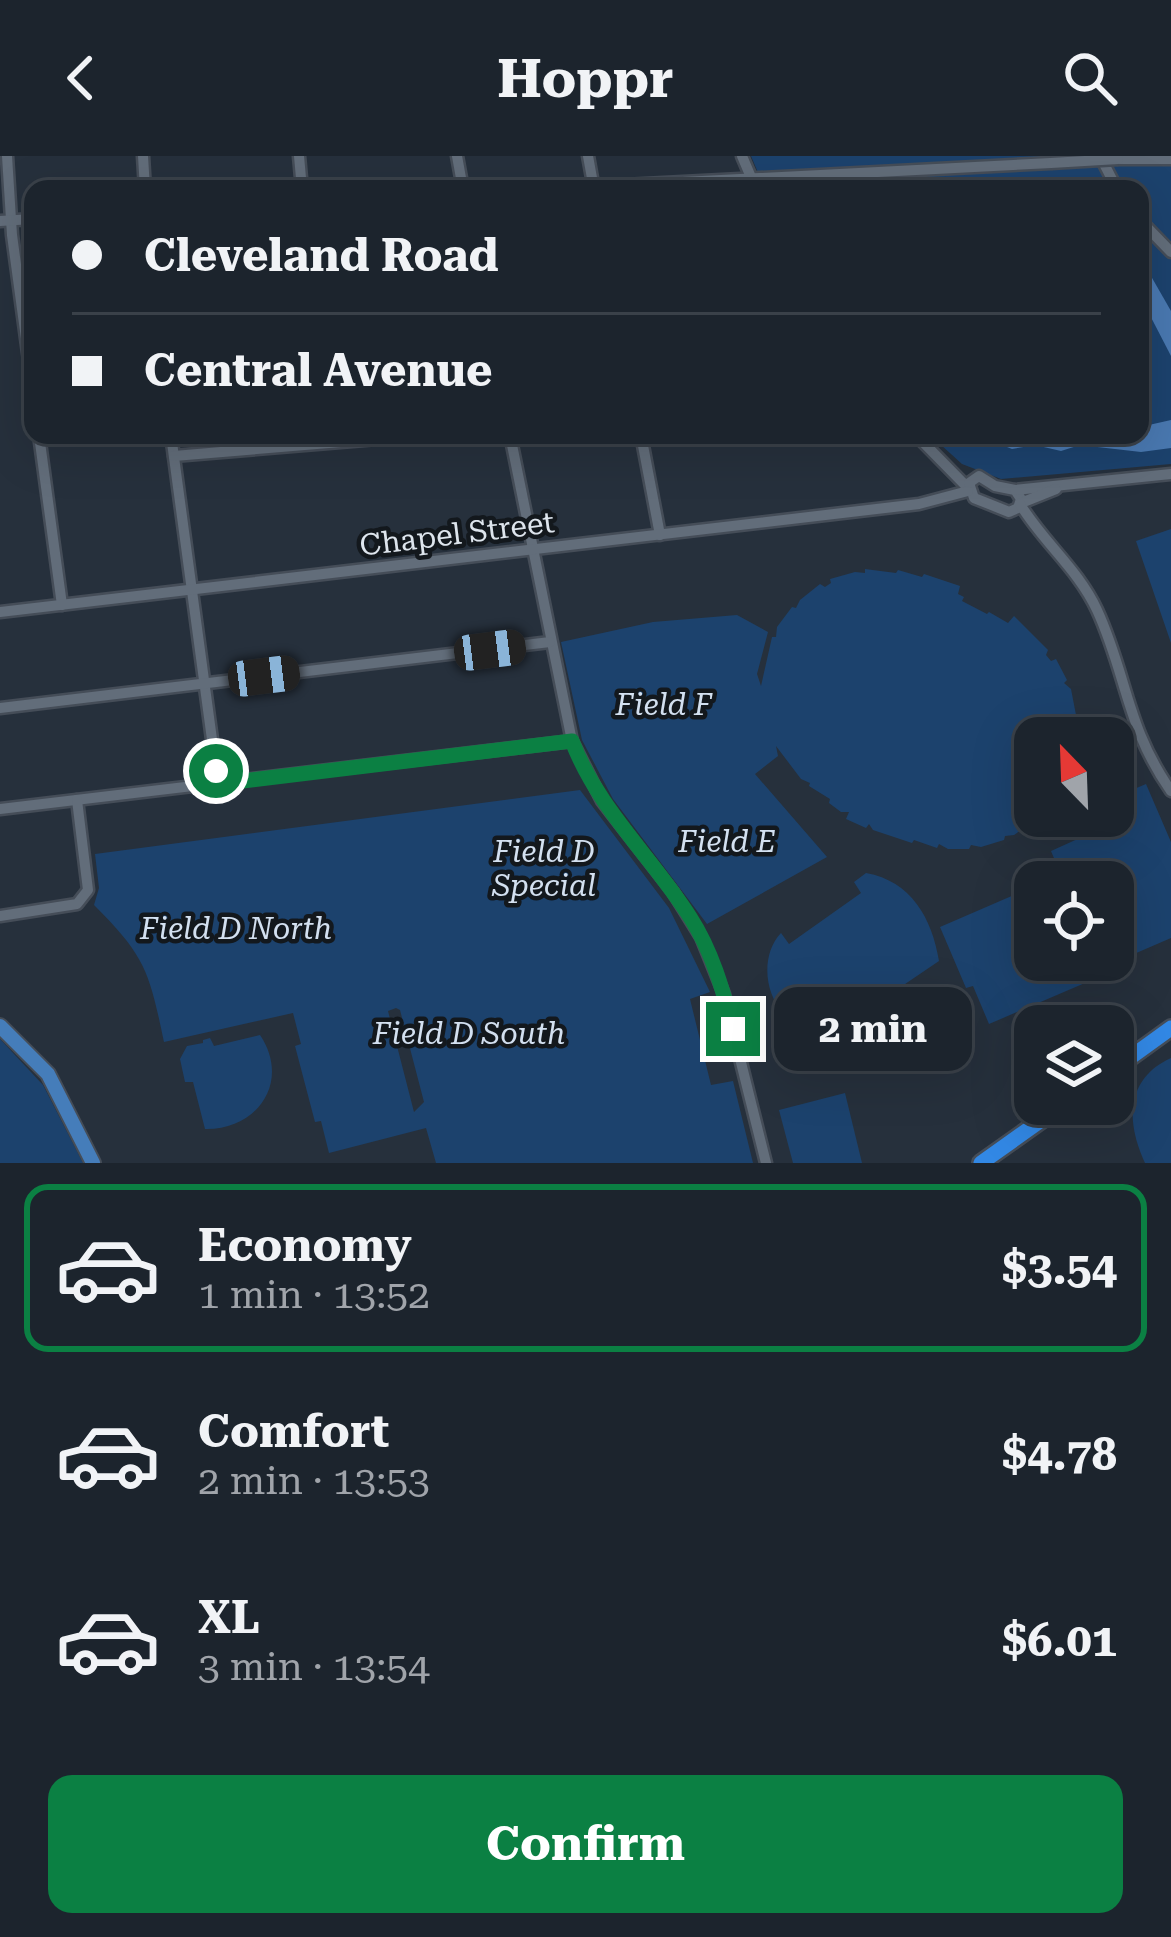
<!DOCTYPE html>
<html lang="en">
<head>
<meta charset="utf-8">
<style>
	body { margin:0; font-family:"Roboto Serif",serif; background:#252c35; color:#f1f3f6; height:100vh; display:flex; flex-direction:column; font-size:45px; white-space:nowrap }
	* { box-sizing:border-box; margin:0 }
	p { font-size:39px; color:#a0a4aa }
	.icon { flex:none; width:66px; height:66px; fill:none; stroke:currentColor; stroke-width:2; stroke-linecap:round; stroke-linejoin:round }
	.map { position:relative; height:1007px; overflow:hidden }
	.side { display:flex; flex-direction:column; background:#1c242d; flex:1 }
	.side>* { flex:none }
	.banner { position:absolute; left:24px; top:24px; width:1125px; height:264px; border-radius:24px; box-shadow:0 12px 48px #0002,0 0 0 3px #3a4149; display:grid; align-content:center; height:264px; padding:0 48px; background:#1c242d }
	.needle { width:78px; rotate:337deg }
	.tools { position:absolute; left:1014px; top:561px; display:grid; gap:24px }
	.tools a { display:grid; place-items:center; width:120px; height:120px; border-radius:24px; background:#1c242d; box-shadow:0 12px 48px #0002,0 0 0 3px #3a4149; font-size:60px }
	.end { position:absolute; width:54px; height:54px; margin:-27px; border:15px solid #0b8043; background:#fff; box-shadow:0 0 0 6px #fff }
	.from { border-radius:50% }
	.bubble { position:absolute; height:84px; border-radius:24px; background:#1c242d; box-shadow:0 12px 48px #0002,0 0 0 3px #3a4149; font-size:39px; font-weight:700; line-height:84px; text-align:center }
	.car { position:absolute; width:36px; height:72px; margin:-36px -18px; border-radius:15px; box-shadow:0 0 9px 3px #0007; background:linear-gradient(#222 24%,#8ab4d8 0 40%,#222 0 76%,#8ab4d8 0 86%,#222 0) }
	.banner b { display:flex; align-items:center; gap:42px; height:114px; font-size:45px }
	.banner b+b { border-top:3px solid #3a4149 }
	.banner i { width:30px; height:30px; background:#f1f3f6 }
	ul { padding:21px 0 0; list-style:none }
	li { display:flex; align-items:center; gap:36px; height:168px; margin:0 24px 18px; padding:0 24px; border:6px solid transparent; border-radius:24px }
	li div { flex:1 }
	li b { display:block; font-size:45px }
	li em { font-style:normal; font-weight:700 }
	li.selected { border-color:#0b8043 }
	li>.icon { width:108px; height:108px; stroke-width:1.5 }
	.action { display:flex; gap:24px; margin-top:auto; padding:24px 48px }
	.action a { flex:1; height:138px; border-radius:24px; background:#0b8043; color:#fff; font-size:48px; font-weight:700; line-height:138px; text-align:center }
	header { display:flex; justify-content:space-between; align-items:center; height:156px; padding:0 48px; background:#1c242d; font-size:54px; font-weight:700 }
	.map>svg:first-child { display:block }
	.green { fill:#1c426d; fill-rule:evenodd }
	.water { fill:#4978b0 }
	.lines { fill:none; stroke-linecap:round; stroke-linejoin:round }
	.minor-casing { stroke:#454d58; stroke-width:15 }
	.major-casing { stroke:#454d58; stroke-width:18 }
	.highway-casing { stroke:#454d58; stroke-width:20 }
	.minor { stroke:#626d7a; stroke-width:10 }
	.major { stroke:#457dba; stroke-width:14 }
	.highway { stroke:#3288e5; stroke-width:15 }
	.minor-bridge-casing { stroke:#454d58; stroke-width:15; stroke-linecap:butt }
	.minor-bridge { stroke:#626d7a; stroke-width:10 }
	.route { stroke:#0b8043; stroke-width:15 }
	.labels { text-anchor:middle; stroke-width:9; stroke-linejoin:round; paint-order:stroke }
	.street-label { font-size:30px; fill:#dee5ed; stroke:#13181d }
	.park-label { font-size:30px; font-style:italic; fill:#d3e0f0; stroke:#13181d }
</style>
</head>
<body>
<header><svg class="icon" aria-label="back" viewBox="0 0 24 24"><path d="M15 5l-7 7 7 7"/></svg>Hoppr<svg class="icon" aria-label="search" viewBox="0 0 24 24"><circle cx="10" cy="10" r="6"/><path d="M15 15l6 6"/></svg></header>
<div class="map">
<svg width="1171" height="1007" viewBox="0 0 1171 1007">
	<rect width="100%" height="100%" fill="#26303c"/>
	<g class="green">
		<path d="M751,0H1171V308L1001,323L962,308L930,279H1140V33H765Z"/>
		<path d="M1171,373V487L1136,385Z"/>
		<path d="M865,413L896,417L898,414L922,421L924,418L960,430L958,438L964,441L962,445L987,458L989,456L1008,467L1014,460L1048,494L1046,499L1051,505L1056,503L1067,524L1064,527L1071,533L1076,559L1073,561L1077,569L1076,582H1035L1034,665L1014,679L1005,680L1004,684L981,691L971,689L969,693H948L939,688L937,692L914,684L912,687L873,674L869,668L866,672L846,663L849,656H841L829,647L830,643L809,630L810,627L801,623L776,590L778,600L755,618L827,701L707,768L613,643L582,584L561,486L653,466L737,459L768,476L757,518L761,530L772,481H776L777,471L792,451L796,452L800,444L820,428L825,431L831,427L830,423L855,416L865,417Z"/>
		<path d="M1146,628L1171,686V782L1097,814L1099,821L989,868L973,830L966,832L940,771L1035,730V804H1113V726H1045L1061,719L1051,695L1093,676L1087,660H1113V642Z"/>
		<path d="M580,634L669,752L710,836L690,843L711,929L733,925L753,1007H436L426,972L329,997L321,965L315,966L295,890L301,888L293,857L164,886C149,815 146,801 94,749L99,732L95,698ZM396,852L400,854L424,946L414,956L388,855Z"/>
		<path d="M866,717C911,725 932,762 939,805L824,883C810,876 794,869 783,857C764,836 761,798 781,777L789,788L861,737L854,726Z"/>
		<path d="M260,879C291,925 258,974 205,973L193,926H185L180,903L187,890L203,887V884L210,882L214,890Z"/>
		<path d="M0,883L43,929L83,1007H0Z"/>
		<path d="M1171,902V1007H1145C1126,966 1125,923 1171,902Z"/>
		<path d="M845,937L862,1007H793L779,954Z"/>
	</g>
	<g class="water">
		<path d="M1140,101L1171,155V200L1140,140Z"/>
		<path d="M1171,264V292L1141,296L1080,289L1061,295L1035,289L1012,293L977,279H1140V271Z"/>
	</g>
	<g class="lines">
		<defs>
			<g id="minor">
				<path d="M7,0L12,79L33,234"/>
				<path d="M143,0L145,33"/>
				<path d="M299,0L302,33"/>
				<path d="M457,0L463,33"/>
				<path d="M588,0L594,33"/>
				<path d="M742,0L756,33"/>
				<path d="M1100,0L1117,33"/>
				<path d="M1118,3H1171"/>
				<path d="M548,33L1051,7"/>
				<path d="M1140,64L1171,96"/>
				<path d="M0,65L33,63"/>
				<path d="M39,279L62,449"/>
				<path d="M171,279L218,628"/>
				<path d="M510,279L572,585L602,645L673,736L701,781L724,838L766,1007"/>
				<path d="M641,279L660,379"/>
				<path d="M916,279L968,332"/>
				<path d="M174,300L425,279"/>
				<path d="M979,320L995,330L1015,334L1021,343L1018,352L1009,356L974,342L969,327Z"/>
				<path d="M1015,334L1171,318"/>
				<path d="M1021,347L1056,333"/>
				<path d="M1020,348C1043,386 1078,413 1097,454C1127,519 1126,571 1171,635"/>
				<path d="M0,456L919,348L968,335"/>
				<path d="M0,552L550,486"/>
				<path d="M0,653L572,585"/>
				<path d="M0,760L77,748L88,734L77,644"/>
			</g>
			<path id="major" d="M0,870L48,918L93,1007"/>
			<g id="highway">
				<path d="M1113,914L1171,872"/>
				<path d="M981,1007L1064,948"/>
			</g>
		</defs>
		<use href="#minor" class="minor-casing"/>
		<use href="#major" class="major-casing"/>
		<use href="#highway" class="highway-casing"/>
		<use href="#minor" class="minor"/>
		<use href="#major" class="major"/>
		<use href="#highway" class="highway"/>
		<defs>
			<path id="minor-bridge" d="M1051,7L1118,3"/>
		</defs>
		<use href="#minor-bridge" class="minor-bridge-casing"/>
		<use href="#minor-bridge" class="minor-bridge"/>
	</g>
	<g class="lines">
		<path class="route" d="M216,615L218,628L572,585C598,653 651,700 690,761C712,795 723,834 733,873"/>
	</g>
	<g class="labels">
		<g class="street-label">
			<text transform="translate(457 378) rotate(-7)" y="10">Chapel Street</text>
		</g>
		<g class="park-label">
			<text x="664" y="559">Field F</text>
			<text x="727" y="696">Field E</text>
			<text x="544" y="706">Field D<tspan x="544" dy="34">Special</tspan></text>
			<text x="236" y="783">Field D North</text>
			<text x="469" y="888">Field D South</text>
		</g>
	</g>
</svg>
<div class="tools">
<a><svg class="needle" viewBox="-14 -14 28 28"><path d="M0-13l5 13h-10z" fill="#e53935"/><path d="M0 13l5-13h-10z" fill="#a0a4aa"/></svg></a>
<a><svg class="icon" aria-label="locate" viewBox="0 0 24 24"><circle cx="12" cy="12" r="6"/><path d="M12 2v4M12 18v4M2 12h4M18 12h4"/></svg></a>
<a><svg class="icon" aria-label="layers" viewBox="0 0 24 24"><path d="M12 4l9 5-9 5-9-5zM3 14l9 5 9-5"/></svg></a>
</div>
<i class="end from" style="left:216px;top:615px"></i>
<i class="end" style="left:733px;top:873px"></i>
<div class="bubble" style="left:774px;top:831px;width:198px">2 min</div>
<i class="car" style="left:490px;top:494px;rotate:83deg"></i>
<i class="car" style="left:264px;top:520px;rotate:83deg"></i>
<div class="banner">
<b><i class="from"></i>Cleveland Road</b>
<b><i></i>Central Avenue</b>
</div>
</div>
<section class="side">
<ul>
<li class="selected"><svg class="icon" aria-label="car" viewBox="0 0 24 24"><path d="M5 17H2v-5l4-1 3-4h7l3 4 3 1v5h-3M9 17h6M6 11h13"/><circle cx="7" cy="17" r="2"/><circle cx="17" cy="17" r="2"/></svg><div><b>Economy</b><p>1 min · 13:52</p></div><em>$3.54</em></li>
<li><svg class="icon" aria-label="car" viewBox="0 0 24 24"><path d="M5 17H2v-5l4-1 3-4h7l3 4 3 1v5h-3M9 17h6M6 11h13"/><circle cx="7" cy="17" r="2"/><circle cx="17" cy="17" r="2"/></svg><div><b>Comfort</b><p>2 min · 13:53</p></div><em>$4.78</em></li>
<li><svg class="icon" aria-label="car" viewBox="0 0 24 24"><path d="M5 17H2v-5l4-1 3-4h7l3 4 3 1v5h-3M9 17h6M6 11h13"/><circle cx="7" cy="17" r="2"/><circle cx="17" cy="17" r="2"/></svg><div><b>XL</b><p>3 min · 13:54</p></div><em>$6.01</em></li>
</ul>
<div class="action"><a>Confirm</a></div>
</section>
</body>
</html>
